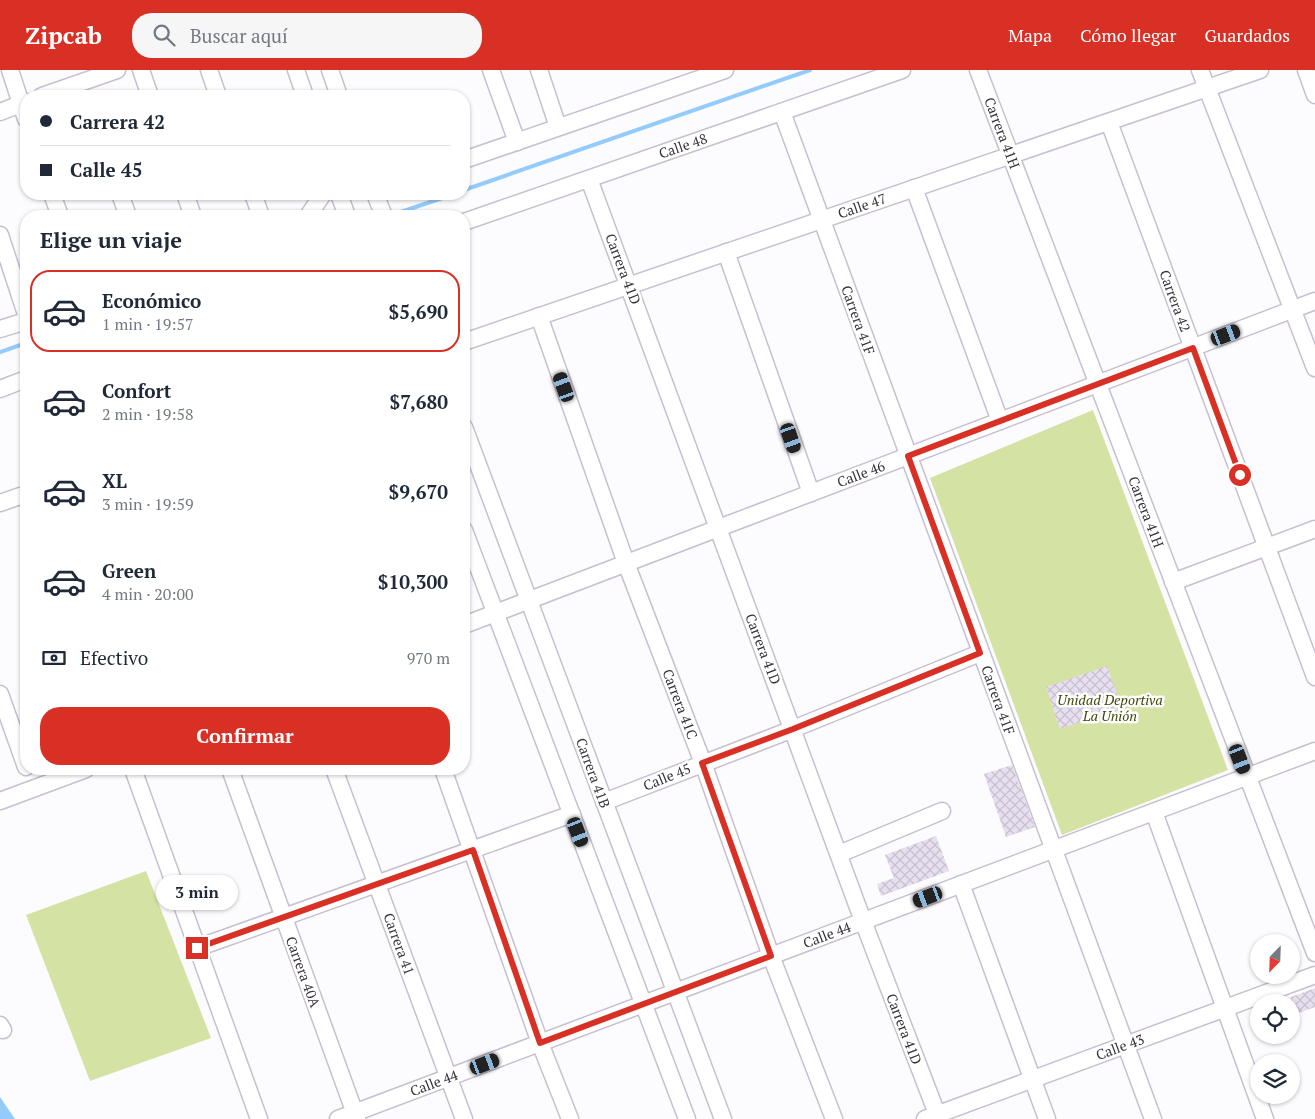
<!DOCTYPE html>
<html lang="es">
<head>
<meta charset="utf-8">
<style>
	body { margin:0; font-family:"PT Serif",serif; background:#f6f6f7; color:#1f2937; height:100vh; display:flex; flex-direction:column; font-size:19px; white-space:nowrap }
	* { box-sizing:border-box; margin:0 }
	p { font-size:16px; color:#747a83 }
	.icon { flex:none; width:28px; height:28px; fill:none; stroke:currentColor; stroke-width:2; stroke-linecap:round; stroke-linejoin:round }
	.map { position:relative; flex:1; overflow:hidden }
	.details { position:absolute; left:20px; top:140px; width:450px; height:565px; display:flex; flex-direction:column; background:#fff; border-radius:20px; box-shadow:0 1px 4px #0004 }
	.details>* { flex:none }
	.guide { position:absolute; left:20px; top:20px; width:450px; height:110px; border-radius:20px; box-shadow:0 1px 4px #0004; display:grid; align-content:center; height:110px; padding:0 20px; background:#fff }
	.needle { width:32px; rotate:203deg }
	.controls { position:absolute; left:1250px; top:864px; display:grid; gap:10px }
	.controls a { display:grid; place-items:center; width:50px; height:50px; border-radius:50%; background:#fff; box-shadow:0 1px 4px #0004; font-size:25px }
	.end { position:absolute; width:22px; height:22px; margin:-11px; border:6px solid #d93025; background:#fff; box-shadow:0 0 0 2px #fff }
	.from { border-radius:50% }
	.bubble { position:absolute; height:35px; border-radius:18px; background:#fff; box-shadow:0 1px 4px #0004; font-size:16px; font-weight:800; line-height:35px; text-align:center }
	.car { position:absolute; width:15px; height:30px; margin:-15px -8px; border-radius:6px; box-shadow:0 0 4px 1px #0007; background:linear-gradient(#222 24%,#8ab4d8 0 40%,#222 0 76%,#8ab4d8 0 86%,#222 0) }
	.guide b { display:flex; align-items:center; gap:18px; height:48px; font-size:19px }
	.guide b+b { border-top:1px solid #e0e1e3 }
	.guide i { width:12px; height:12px; background:#1f2937 }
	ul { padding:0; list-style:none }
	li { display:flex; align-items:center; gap:15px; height:82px; margin:0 10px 8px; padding:0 10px; border:2px solid transparent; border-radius:20px }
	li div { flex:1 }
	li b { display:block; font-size:19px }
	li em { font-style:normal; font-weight:800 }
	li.active { border-color:#d93025 }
	li>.icon { width:45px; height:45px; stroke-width:1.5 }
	h2 { padding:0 20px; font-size:22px; line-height:60px }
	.pay { display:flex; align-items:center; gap:12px; height:55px; padding:0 20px; font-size:19px }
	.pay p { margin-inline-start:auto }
	.primary-button { display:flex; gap:10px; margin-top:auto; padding:10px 20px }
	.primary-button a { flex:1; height:58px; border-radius:20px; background:#d93025; color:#fff; font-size:20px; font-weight:800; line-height:58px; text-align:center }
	header { display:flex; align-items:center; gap:30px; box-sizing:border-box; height:70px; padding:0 25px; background:#d93025; color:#fff }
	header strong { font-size:24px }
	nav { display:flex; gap:28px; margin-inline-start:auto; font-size:18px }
	.search { width:350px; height:45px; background:#f6f6f7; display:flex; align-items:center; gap:12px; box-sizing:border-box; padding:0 18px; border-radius:20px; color:#747a83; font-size:19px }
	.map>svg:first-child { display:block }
	.green { fill:#d4e2a4 }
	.water { fill:#93cbfb }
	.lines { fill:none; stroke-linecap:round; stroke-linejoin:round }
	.stream { stroke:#93cbfb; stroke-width:4 }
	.building { fill:url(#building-cross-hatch) }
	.minor-casing { stroke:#c8bfd0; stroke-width:19 }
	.minor { stroke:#fff; stroke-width:16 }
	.route { stroke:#d93025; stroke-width:6 }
	.labels { text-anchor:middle; stroke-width:5; stroke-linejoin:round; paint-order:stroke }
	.street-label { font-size:14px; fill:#353138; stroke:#fff }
	.park-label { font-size:14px; font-style:italic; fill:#404908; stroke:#fff }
</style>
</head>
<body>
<header>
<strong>Zipcab</strong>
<div class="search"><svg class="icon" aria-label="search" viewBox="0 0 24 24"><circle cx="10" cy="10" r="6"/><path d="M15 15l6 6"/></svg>Buscar aquí</div>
<nav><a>Mapa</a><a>Cómo llegar</a><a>Guardados</a></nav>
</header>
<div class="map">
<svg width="1315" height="1049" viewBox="0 0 1315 1049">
	<defs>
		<pattern id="building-cross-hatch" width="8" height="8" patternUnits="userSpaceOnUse" patternTransform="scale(1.25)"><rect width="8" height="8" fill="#e7dfef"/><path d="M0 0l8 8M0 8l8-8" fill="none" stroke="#c7c0ce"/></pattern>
	</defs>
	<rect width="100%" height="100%" fill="#fcfbfe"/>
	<g class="green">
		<path d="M1093,340L1228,700L1062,765L930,408Z"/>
		<path d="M146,801L211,968L90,1011L26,845Z"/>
	</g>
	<path class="water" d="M0,1027L15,1049H0Z"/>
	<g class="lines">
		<g class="stream">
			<path d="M464,120L810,0"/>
			<path d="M389,146L454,124"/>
			<path d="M0,282L26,273"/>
		</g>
	</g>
	<g class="building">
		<path d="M1107,596L1122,638L1060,659L1046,617Z"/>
		<path d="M1012,695L1035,757L1006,767L984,704Z"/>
		<path d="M936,766L949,801L881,826L877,814L894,808L885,785Z"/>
		<path d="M1315,918V937L1291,946V927Z"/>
	</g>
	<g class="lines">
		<defs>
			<g id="minor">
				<path d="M10,0L26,49"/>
				<path d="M141,0L150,26"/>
				<path d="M209,0L218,26"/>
				<path d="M296,0L305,26"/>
				<path d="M330,0L339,26"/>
				<path d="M491,0L517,72"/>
				<path d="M539,0L558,57"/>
				<path d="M978,0L1315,883"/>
				<path d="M1200,0L1315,298"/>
				<path d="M1306,0L1315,25"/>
				<path d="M42,26L117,0"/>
				<path d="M0,42L26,32"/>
				<path d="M782,42L1153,1049"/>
				<path d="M1109,52L1315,607"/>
				<path d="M464,90L725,0"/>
				<path d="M589,109L863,851L939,1049"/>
				<path d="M914,118L1000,351"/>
				<path d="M52,124L60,146"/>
				<path d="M120,124L128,146"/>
				<path d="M185,124L193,146"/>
				<path d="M253,124L261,146"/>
				<path d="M339,124L347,146"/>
				<path d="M375,124L384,146"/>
				<path d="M308,146L323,124"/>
				<path d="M464,152L902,0"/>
				<path d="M0,165L26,244"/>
				<path d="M726,182L811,423"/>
				<path d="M539,246L626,493L703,693L771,886L834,1049"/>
				<path d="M0,259L26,251"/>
				<path d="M464,272L1260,0"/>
				<path d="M0,319L26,309"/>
				<path d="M464,357L723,1049"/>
				<path d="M0,433L26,424"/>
				<path d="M464,460L687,1049"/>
				<path d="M1173,512L1315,459"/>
				<path d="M464,555L1315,231"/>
				<path d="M0,624L26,697"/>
				<path d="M133,699L259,1049"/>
				<path d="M230,699L357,1049"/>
				<path d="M334,699L464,1049"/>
				<path d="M443,699L540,973L570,1049"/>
				<path d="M0,731L86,699"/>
				<path d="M604,732L793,659L980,583"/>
				<path d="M1154,742L1265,1049"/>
				<path d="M839,784L942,741"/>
				<path d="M961,814L1047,1049"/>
				<path d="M197,878L572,744"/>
				<path d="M0,955L3,960"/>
				<path d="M338,1049L1315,681"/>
				<path d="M925,1049L1315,905"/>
			</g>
		</defs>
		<use href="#minor" class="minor-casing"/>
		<use href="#minor" class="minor"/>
	</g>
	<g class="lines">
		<path class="route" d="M197,878L473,780L540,973L771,886L702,693L793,659L980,583L908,386L1193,278L1240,405"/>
	</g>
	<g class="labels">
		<g class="street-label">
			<text transform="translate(1002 63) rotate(69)" y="5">Carrera 41H</text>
			<text transform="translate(683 76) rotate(-19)" y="5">Calle 48</text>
			<text transform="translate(862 136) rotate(-19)" y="5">Calle 47</text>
			<text transform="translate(623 199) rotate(69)" y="5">Carrera 41D</text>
			<text transform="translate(1175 231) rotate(70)" y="5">Carrera 42</text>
			<text transform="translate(858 250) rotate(70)" y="5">Carrera 41F</text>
			<text transform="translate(861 404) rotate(-21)" y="5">Calle 46</text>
			<text transform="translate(1146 442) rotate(69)" y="5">Carrera 41H</text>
			<text transform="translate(763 579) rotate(69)" y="5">Carrera 41D</text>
			<text transform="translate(998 630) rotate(70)" y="5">Carrera 41F</text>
			<text transform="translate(680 634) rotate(69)" y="5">Carrera 41C</text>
			<text transform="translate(593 703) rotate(70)" y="5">Carrera 41B</text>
			<text transform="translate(667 707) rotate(-22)" y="5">Calle 45</text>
			<text transform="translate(827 865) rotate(-21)" y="5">Calle 44</text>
			<text transform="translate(399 874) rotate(70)" y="5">Carrera 41</text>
			<text transform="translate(303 902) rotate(70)" y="5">Carrera 40A</text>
			<text transform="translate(904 959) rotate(69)" y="5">Carrera 41D</text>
			<text transform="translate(1120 977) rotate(-20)" y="5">Calle 43</text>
			<text transform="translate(434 1013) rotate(-21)" y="5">Calle 44</text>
		</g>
		<g class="park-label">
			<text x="1110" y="635">Unidad Deportiva<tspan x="1110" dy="16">La Unión</tspan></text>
		</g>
	</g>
</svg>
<div class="controls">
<a><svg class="needle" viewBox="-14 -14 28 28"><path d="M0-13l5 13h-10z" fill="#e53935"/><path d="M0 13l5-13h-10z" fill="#747a83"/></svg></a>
<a><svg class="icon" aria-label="locate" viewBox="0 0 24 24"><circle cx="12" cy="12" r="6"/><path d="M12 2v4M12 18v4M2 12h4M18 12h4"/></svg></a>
<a><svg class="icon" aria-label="layers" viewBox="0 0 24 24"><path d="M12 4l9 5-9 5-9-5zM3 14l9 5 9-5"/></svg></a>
</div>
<i class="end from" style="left:1240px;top:405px"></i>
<i class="end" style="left:197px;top:878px"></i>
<div class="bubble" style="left:156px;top:805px;width:82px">3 min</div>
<i class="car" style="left:1226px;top:265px;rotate:69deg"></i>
<i class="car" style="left:564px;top:317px;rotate:340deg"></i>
<i class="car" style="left:791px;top:368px;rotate:161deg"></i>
<i class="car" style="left:1240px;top:689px;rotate:159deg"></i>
<i class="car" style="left:578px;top:762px;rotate:159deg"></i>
<i class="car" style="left:928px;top:827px;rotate:249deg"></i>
<i class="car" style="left:485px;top:994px;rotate:69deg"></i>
<div class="guide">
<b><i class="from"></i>Carrera 42</b>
<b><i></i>Calle 45</b>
</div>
<section class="details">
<h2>Elige un viaje</h2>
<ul>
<li class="active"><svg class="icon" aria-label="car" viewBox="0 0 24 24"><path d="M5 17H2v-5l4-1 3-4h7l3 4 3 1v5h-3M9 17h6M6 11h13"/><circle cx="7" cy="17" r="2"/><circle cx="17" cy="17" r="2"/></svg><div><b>Económico</b><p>1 min · 19:57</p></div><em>$5,690</em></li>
<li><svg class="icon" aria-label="car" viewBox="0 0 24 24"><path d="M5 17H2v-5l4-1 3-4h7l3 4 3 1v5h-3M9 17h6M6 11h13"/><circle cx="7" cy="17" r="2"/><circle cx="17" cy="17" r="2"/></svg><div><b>Confort</b><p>2 min · 19:58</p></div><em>$7,680</em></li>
<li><svg class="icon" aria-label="car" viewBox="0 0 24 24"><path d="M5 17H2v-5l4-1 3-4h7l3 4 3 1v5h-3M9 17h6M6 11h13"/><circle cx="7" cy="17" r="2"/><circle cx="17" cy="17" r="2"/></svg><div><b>XL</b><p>3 min · 19:59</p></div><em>$9,670</em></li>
<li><svg class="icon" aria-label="car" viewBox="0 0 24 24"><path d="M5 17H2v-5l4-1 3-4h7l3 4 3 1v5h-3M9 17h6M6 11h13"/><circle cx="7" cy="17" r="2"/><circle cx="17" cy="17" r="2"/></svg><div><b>Green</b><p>4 min · 20:00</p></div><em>$10,300</em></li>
</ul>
<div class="pay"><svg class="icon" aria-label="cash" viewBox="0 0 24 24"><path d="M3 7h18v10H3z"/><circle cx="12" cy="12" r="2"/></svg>Efectivo<p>970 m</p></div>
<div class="primary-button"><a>Confirmar</a></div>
</section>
</div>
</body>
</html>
